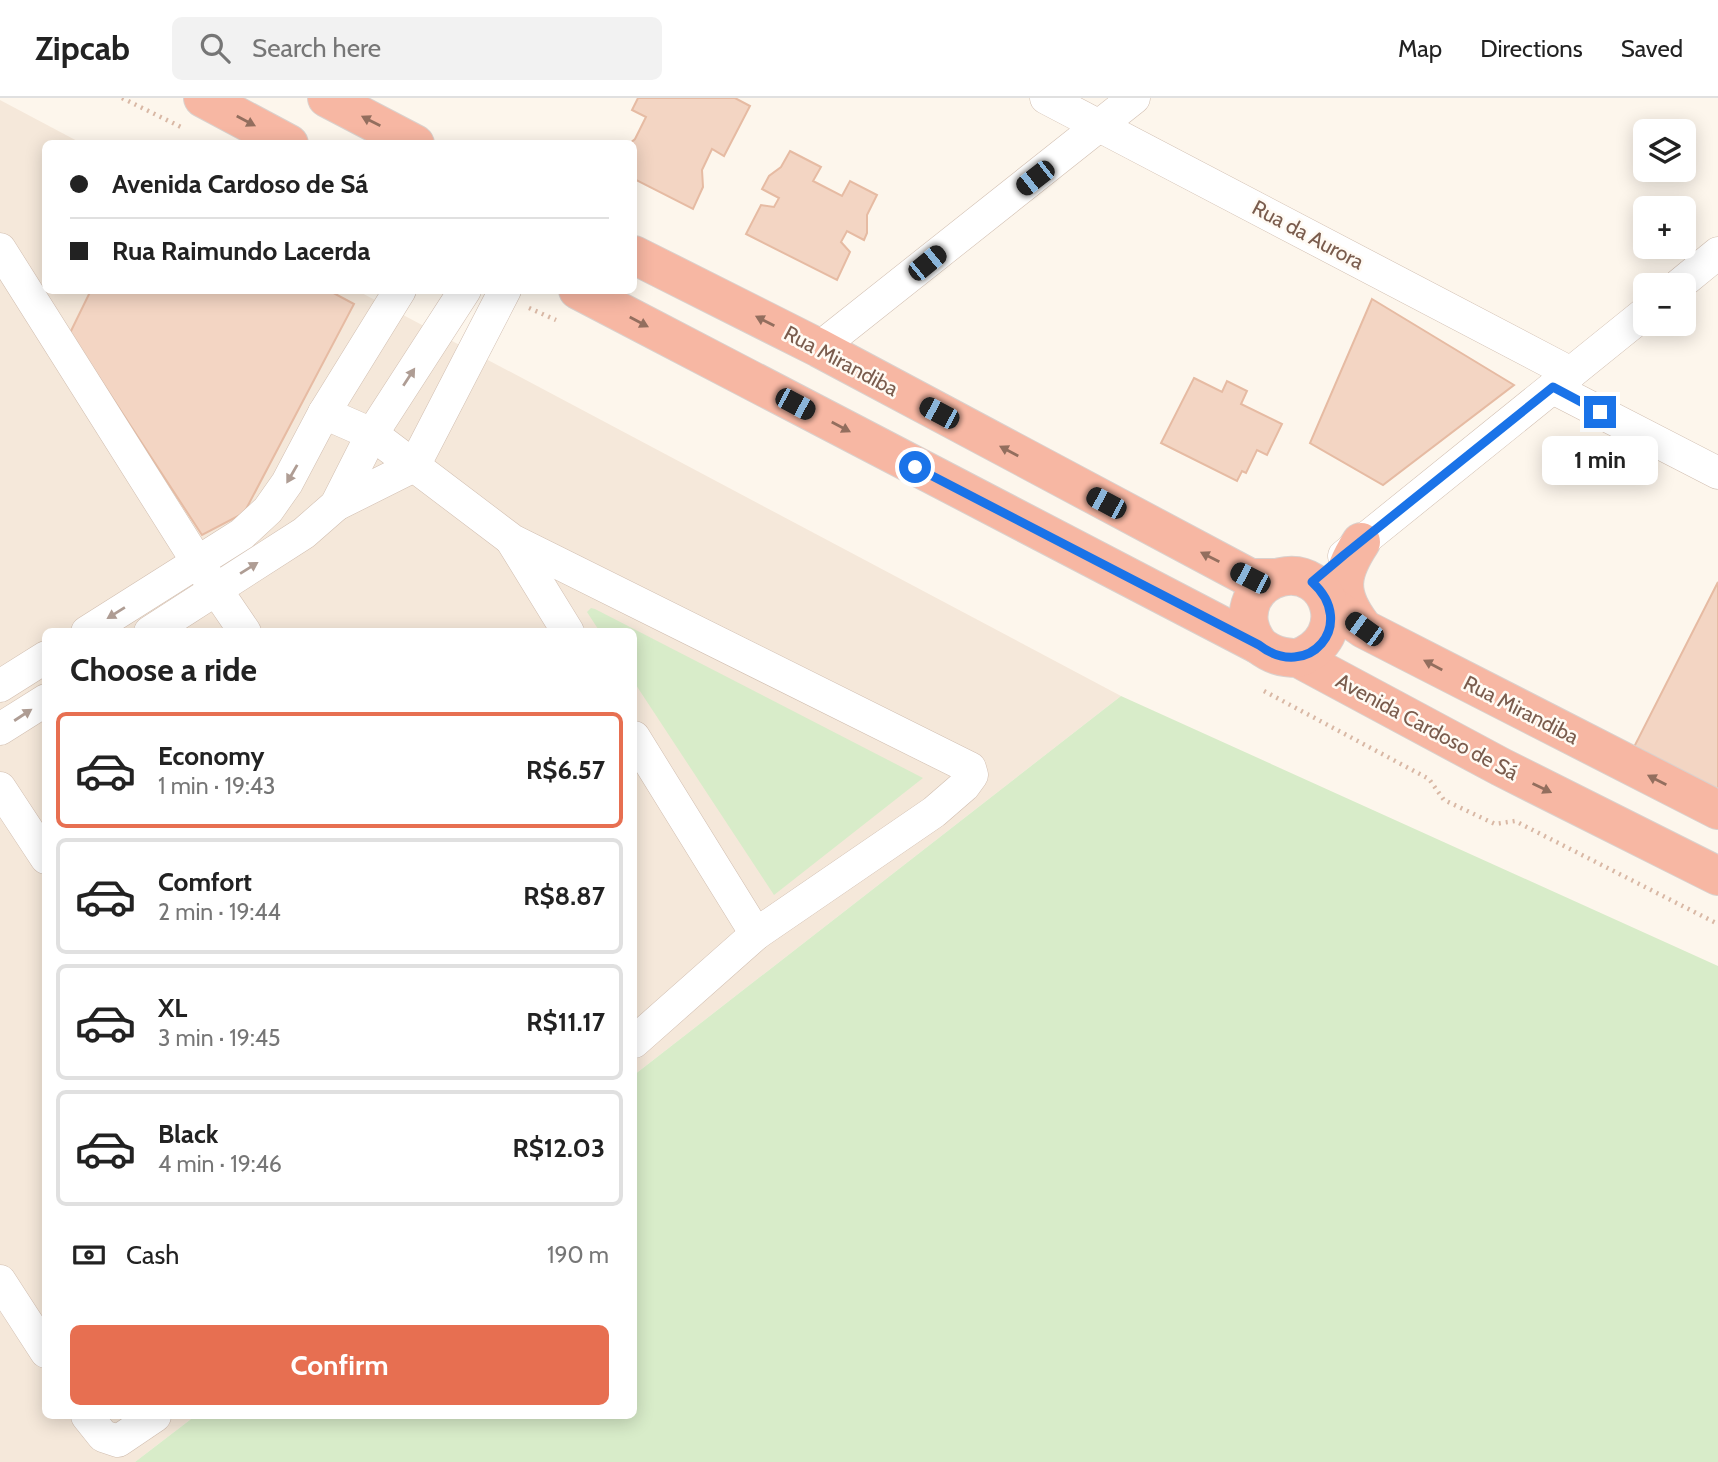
<!DOCTYPE html>
<html lang="en">
<head>
<meta charset="utf-8">
<style>
	body { margin:0; font-family:Cabin,sans-serif; background:#f2f2f2; color:#222; height:100vh; display:flex; flex-direction:column; font-size:26px; white-space:nowrap }
	* { box-sizing:border-box; margin:0 }
	p { font-size:23px; color:#767676 }
	.icon { flex:none; width:38px; height:38px; fill:none; stroke:currentColor; stroke-width:2; stroke-linecap:round; stroke-linejoin:round }
	.map { position:relative; flex:1; overflow:hidden }
	.details { position:absolute; left:42px; top:530px; width:595px; height:791px; display:flex; flex-direction:column; background:#fff; border-radius:10px; box-shadow:0 4px 18px #0003 }
	.details>* { flex:none }
	.hud { position:absolute; left:42px; top:42px; width:595px; height:154px; border-radius:10px; box-shadow:0 4px 18px #0003; display:grid; align-content:center; height:154px; padding:0 28px; background:#fff }
	.controls { position:absolute; left:1633px; top:21px; display:grid; gap:14px }
	.controls a { display:grid; place-items:center; width:63px; height:63px; border-radius:10px; background:#fff; box-shadow:0 4px 18px #0003; font-size:35px }
	.end { position:absolute; width:32px; height:32px; margin:-16px; border:9px solid #1a73e8; background:#fff; box-shadow:0 0 0 4px #fff }
	.from { border-radius:50% }
	.bubble { position:absolute; height:49px; border-radius:10px; background:#fff; box-shadow:0 4px 18px #0003; font-size:23px; font-weight:800; line-height:49px; text-align:center }
	.car { position:absolute; width:21px; height:42px; margin:-21px -10px; border-radius:9px; box-shadow:0 0 5px 2px #0007; background:linear-gradient(#222 24%,#8ab4d8 0 40%,#222 0 76%,#8ab4d8 0 86%,#222 0) }
	.hud b { display:flex; align-items:center; gap:24px; height:66px; font-size:26px }
	.hud b+b { border-top:2px solid #e0e0e0 }
	.hud i { width:18px; height:18px; background:#222 }
	ul { padding:0; list-style:none }
	li { display:flex; align-items:center; gap:21px; height:116px; margin:0 14px 10px; padding:0 14px; border:4px solid #e0e0e0; border-radius:10px }
	li div { flex:1 }
	li b { display:block; font-size:26px }
	li em { font-style:normal; font-weight:800 }
	li.current { border-color:#e76f51 }
	li>.icon { width:63px; height:63px; stroke-width:1.5 }
	h2 { padding:0 28px; font-size:32px; line-height:84px }
	.pay { display:flex; align-items:center; gap:18px; height:77px; padding:0 28px; font-size:26px }
	.pay p { margin-inline-start:auto }
	.button { display:flex; gap:14px; margin-top:auto; padding:14px 28px }
	.button a { flex:1; height:80px; border-radius:10px; background:#e76f51; color:#fff; font-size:28px; font-weight:800; line-height:80px; text-align:center }
	header { display:flex; align-items:center; gap:42px; box-sizing:border-box; height:98px; padding:0 35px; background:#fff; border-bottom:2px solid #e0e0e0 }
	header strong { font-size:33px }
	nav { display:flex; gap:38px; margin-inline-start:auto; font-size:24px }
	.search { width:490px; height:63px; background:#f2f2f2; display:flex; align-items:center; gap:18px; box-sizing:border-box; padding:0 24px; border-radius:10px; color:#767676; font-size:26px }
	.map>svg:first-child { display:block }
	.residential { fill:#f5e8da }
	.green { fill:#d8ecc9 }
	.building { fill:#f3d5c3; stroke:#e6bba3; stroke-width:2 }
	.lines { fill:none; stroke-linecap:round; stroke-linejoin:round }
	.street-casing { stroke:#d1beb0; stroke-width:33 }
	.highway-casing { stroke:#dad1cd; stroke-width:40 }
	.path { stroke:#d9b8a5; stroke-width:4.5; stroke-dasharray:2 5; stroke-linecap:butt }
	.street { stroke:#fff; stroke-width:32 }
	.highway { stroke:#f7b7a3; stroke-width:38 }
	.oneway { fill:#936e5e }
	.oneway2 { fill:#af9d94 }
	.route { stroke:#1a73e8; stroke-width:9 }
	.labels { text-anchor:middle; stroke-width:5; stroke-linejoin:round; paint-order:stroke }
	.street-label { font-size:21px; fill:#7a5c4d; stroke:#fffaf3 }
</style>
</head>
<body>
<header>
<strong>Zipcab</strong>
<div class="search"><svg class="icon" aria-label="search" viewBox="0 0 24 24"><circle cx="10" cy="10" r="6"/><path d="M15 15l6 6"/></svg>Search here</div>
<nav><a>Map</a><a>Directions</a><a>Saved</a></nav>
</header>
<div class="map">
<svg width="1718" height="1364" viewBox="0 0 1718 1364">
	<rect width="100%" height="100%" fill="#fdf6ec"/>
	<path class="residential" d="M0,2L81,45L46,46V192L358,193L1121,598L634,977V534H46V1318H195L135,1364H0Z"/>
	<g class="green">
		<path d="M591,510L595,511L923,680L774,797L634,584V534H600L587,514Z"/>
		<path d="M1121,598L1718,868V1364H135L195,1318H634V977Z"/>
	</g>
	<g class="building">
		<path d="M638,0H735L750,8L724,58L712,51L702,72L703,89L693,111L634,81V46H629L635,41L646,19L632,12Z"/>
		<path d="M790,53L821,69L813,83L842,98L850,83L877,97L867,117V135L864,142L847,133L841,144L850,154L837,182L746,136L761,107L774,109L779,100L762,91L769,78L781,69Z"/>
		<path d="M91,192H328L354,206L244,415L202,437L70,235Z"/>
		<path d="M1372,201L1514,287L1383,387L1310,345Z"/>
		<path d="M1194,280L1222,294L1227,283L1247,293L1241,306L1282,326L1267,357L1257,352L1246,375L1242,373L1237,383L1161,345Z"/>
		<path d="M1718,484V696L1634,649Z"/>
	</g>
	<g class="lines">
		<defs>
			<g id="street">
				<path d="M1046,0L1571,275"/>
				<path d="M0,151L198,465L245,534"/>
				<path d="M1679,187L1718,155"/>
				<path d="M819,250L1134,0"/>
				<path d="M1553,290L1718,375"/>
				<path d="M324,315L372,336L512,442L970,670L972,677L964,688L934,714L756,836L634,944"/>
				<path d="M336,407L414,368L505,192"/>
				<path d="M512,443L568,534"/>
				<path d="M1344,458L1645,215"/>
				<path d="M87,534L242,436L268,412L287,385L324,315L400,192"/>
				<path d="M150,534L304,435L336,407L372,336L465,192"/>
				<path d="M0,588L46,559"/>
				<path d="M0,631L46,602"/>
				<path d="M634,639L756,836"/>
				<path d="M0,690L46,760"/>
				<path d="M0,1183L46,1254"/>
				<path d="M87,1318L103,1338L118,1343L155,1318"/>
			</g>
			<g id="highway">
				<path d="M203,0L289,46"/>
				<path d="M327,0L415,46"/>
				<path d="M634,157L819,250L1250,480H1273"/>
				<path d="M578,192L1259,547C1272,557 1282,560 1298,560L1501,669L1718,778"/>
				<path d="M1361,444C1340,476 1337,495 1361,527"/>
				<path d="M1329,506L1364,531L1718,712"/>
				<path d="M1259,547C1249,533 1245,519 1252,502C1258,490 1268,482 1281,479C1330,468 1354,539 1298,560"/>
			</g>
		</defs>
		<use href="#street" class="street-casing"/>
		<use href="#highway" class="highway-casing"/>
		<g class="path">
			<path d="M122,0L181,29"/>
			<path d="M529,210L556,222"/>
			<path d="M1264,593L1429,681L1444,702L1495,726L1515,723L1718,826"/>
		</g>
		<use href="#street" class="street"/>
		<use href="#highway" class="highway"/>
	</g>
	<defs><path id="oneway-solid" d="M-6-.8H1V-3.2L6.5 0L1 3.2V.8H-6Z" transform="scale(1.75)"/></defs>
	<g class="oneway">
		<use href="#oneway-solid" transform="translate(246 23) rotate(28)"/>
		<use href="#oneway-solid" transform="translate(371 23) rotate(-153)"/>
		<use href="#oneway-solid" transform="translate(765 223) rotate(-153)"/>
		<use href="#oneway-solid" transform="translate(639 224) rotate(28)"/>
		<use href="#oneway-solid" transform="translate(841 329) rotate(28)"/>
		<use href="#oneway-solid" transform="translate(1009 353) rotate(-152)"/>
		<use href="#oneway-solid" transform="translate(1210 459) rotate(-153)"/>
		<use href="#oneway-solid" transform="translate(1433 567) rotate(-152)"/>
		<use href="#oneway-solid" transform="translate(1657 682) rotate(-153)"/>
		<use href="#oneway-solid" transform="translate(1542 690) rotate(26)"/>
	</g>
	<g class="oneway2">
		<use href="#oneway-solid" transform="translate(409 279) rotate(-57)"/>
		<use href="#oneway-solid" transform="translate(292 376) rotate(120)"/>
		<use href="#oneway-solid" transform="translate(249 470) rotate(-32)"/>
		<use href="#oneway-solid" transform="translate(116 515) rotate(148)"/>
		<use href="#oneway-solid" transform="translate(23 617) rotate(-33)"/>
	</g>
	<g class="lines">
		<path class="route" d="M915,369L1259,547C1308,585 1359,526 1312,484L1344,457L1553,289L1600,314"/>
	</g>
	<g class="labels">
		<g class="street-label">
			<text transform="translate(1308 137) rotate(28)" y="7">Rua da Aurora</text>
			<text transform="translate(841 263) rotate(28)" y="7">Rua Mirandiba</text>
			<text transform="translate(1521 612) rotate(27)" y="7">Rua Mirandiba</text>
			<text transform="translate(1427 629) rotate(28)" y="7">Avenida Cardoso de Sá</text>
		</g>
	</g>
</svg>
<div class="controls">
<a><svg class="icon" aria-label="layers" viewBox="0 0 24 24"><path d="M12 4l9 5-9 5-9-5zM3 14l9 5 9-5"/></svg></a>
<a>+</a>
<a>−</a>
</div>
<i class="end from" style="left:915px;top:369px"></i>
<i class="end" style="left:1600px;top:314px"></i>
<div class="bubble" style="left:1542px;top:338px;width:116px">1 min</div>
<i class="car" style="left:1035px;top:80px;rotate:232deg"></i>
<i class="car" style="left:927px;top:165px;rotate:51deg"></i>
<i class="car" style="left:795px;top:306px;rotate:118deg"></i>
<i class="car" style="left:939px;top:315px;rotate:298deg"></i>
<i class="car" style="left:1106px;top:405px;rotate:298deg"></i>
<i class="car" style="left:1250px;top:480px;rotate:297deg"></i>
<i class="car" style="left:1364px;top:531px;rotate:306deg"></i>
<div class="hud">
<b><i class="from"></i>Avenida Cardoso de Sá</b>
<b><i></i>Rua Raimundo Lacerda</b>
</div>
<section class="details">
<h2>Choose a ride</h2>
<ul>
<li class="current"><svg class="icon" aria-label="car" viewBox="0 0 24 24"><path d="M5 17H2v-5l4-1 3-4h7l3 4 3 1v5h-3M9 17h6M6 11h13"/><circle cx="7" cy="17" r="2"/><circle cx="17" cy="17" r="2"/></svg><div><b>Economy</b><p>1 min · 19:43</p></div><em>R$6.57</em></li>
<li><svg class="icon" aria-label="car" viewBox="0 0 24 24"><path d="M5 17H2v-5l4-1 3-4h7l3 4 3 1v5h-3M9 17h6M6 11h13"/><circle cx="7" cy="17" r="2"/><circle cx="17" cy="17" r="2"/></svg><div><b>Comfort</b><p>2 min · 19:44</p></div><em>R$8.87</em></li>
<li><svg class="icon" aria-label="car" viewBox="0 0 24 24"><path d="M5 17H2v-5l4-1 3-4h7l3 4 3 1v5h-3M9 17h6M6 11h13"/><circle cx="7" cy="17" r="2"/><circle cx="17" cy="17" r="2"/></svg><div><b>XL</b><p>3 min · 19:45</p></div><em>R$11.17</em></li>
<li><svg class="icon" aria-label="car" viewBox="0 0 24 24"><path d="M5 17H2v-5l4-1 3-4h7l3 4 3 1v5h-3M9 17h6M6 11h13"/><circle cx="7" cy="17" r="2"/><circle cx="17" cy="17" r="2"/></svg><div><b>Black</b><p>4 min · 19:46</p></div><em>R$12.03</em></li>
</ul>
<div class="pay"><svg class="icon" aria-label="cash" viewBox="0 0 24 24"><path d="M3 7h18v10H3z"/><circle cx="12" cy="12" r="2"/></svg>Cash<p>190 m</p></div>
<div class="button"><a>Confirm</a></div>
</section>
</div>
</body>
</html>
